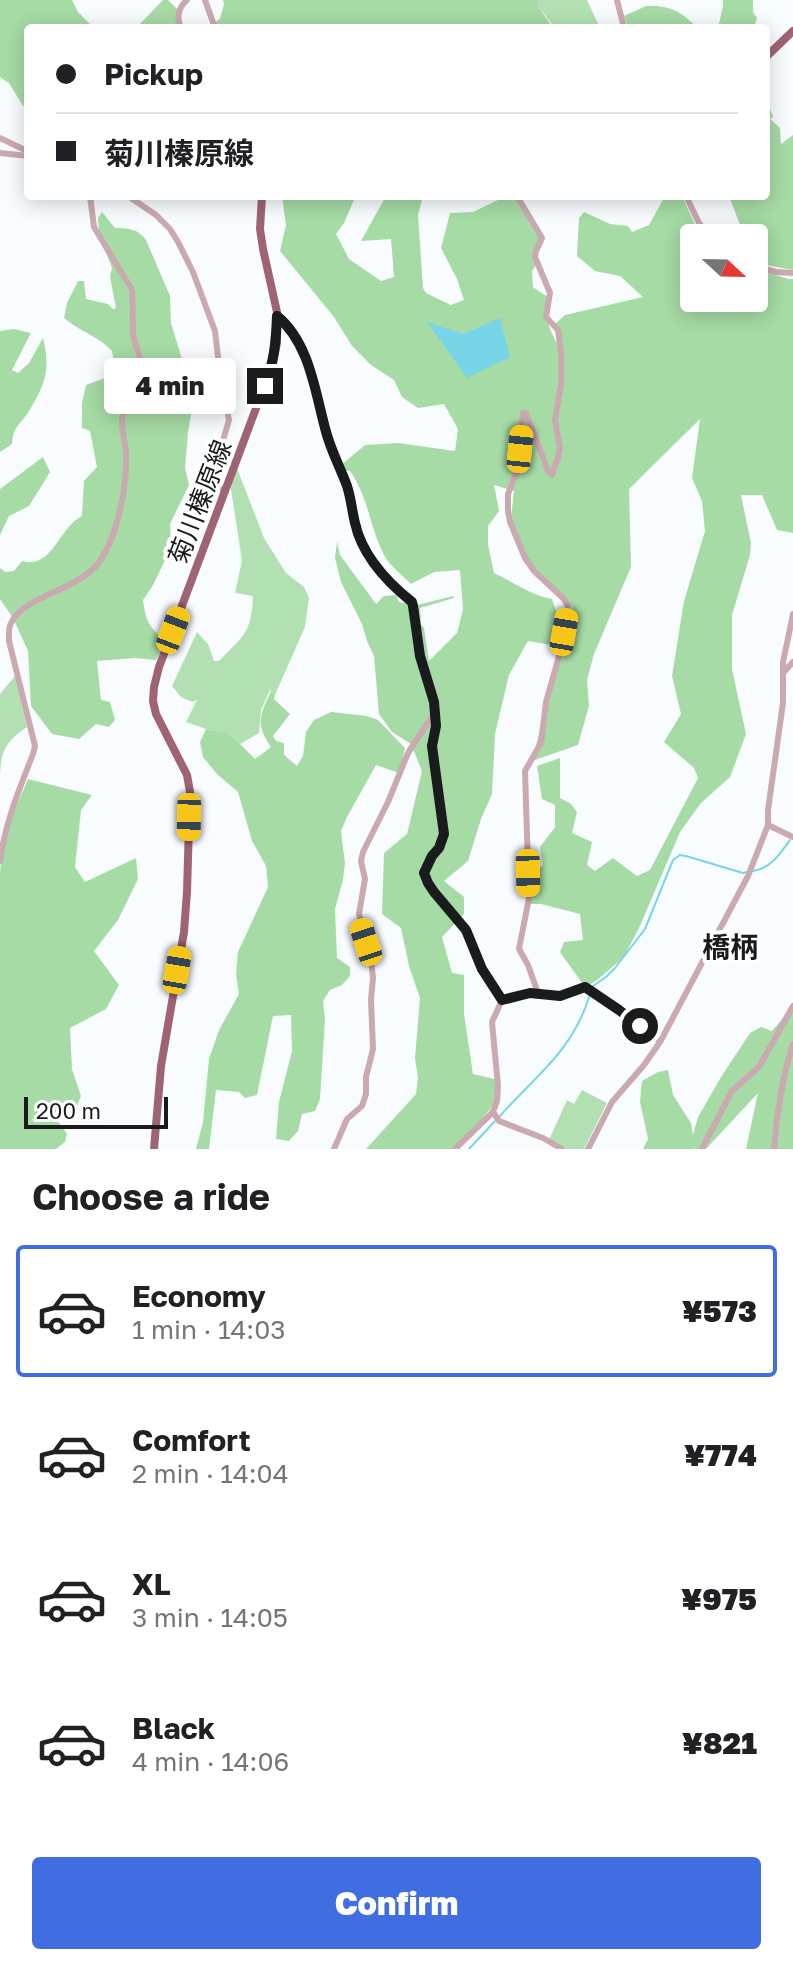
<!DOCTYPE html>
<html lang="en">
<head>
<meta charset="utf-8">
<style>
	body { margin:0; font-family:"Golos Text","Noto Sans JP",sans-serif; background:#f6f6f6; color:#202124; height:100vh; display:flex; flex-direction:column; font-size:30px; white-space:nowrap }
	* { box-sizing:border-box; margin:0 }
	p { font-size:26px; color:#757577 }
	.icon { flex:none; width:44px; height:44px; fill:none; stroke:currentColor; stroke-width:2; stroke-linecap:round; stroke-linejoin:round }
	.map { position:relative; height:1149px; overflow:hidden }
	.panel { display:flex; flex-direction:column; background:#fff; flex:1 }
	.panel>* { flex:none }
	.top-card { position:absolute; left:24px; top:24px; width:746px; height:176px; border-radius:8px; box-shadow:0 4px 20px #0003; display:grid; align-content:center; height:176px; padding:0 32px; background:#fff }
	.needle { width:52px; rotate:112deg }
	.buttons { position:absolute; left:680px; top:224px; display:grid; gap:16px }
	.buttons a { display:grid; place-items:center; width:88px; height:88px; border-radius:8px; background:#fff; box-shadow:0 4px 20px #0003; font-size:40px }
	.scale { position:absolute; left:24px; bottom:20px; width:144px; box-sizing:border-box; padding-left:8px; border:4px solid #1a1b1d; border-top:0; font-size:22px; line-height:28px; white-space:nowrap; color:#1a1b1d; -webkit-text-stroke:6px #fff; paint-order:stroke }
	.end { position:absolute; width:36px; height:36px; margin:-18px; border:10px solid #1a1b1d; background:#fff; box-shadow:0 0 0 4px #fff }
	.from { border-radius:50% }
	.bubble { position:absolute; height:56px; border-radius:8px; background:#fff; box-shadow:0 4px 20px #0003; font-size:26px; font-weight:800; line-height:56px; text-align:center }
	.car { position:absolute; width:24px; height:48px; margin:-24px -12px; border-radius:10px; box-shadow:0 0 6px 2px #0007; background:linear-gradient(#f5c518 24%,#345 0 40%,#f5c518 0 76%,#345 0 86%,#f5c518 0) }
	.top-card b { display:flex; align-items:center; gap:28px; height:76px; font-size:30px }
	.top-card b+b { border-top:2px solid #e0e0e0 }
	.top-card i { width:20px; height:20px; background:#202124 }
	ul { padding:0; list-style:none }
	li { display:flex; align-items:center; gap:24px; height:132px; margin:0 16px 12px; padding:0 16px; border:4px solid transparent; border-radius:8px }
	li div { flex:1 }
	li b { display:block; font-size:30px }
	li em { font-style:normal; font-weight:800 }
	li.active { border-color:#406ddf }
	li>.icon { width:72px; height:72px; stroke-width:1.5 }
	h2 { padding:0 32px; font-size:36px; line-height:96px }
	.button { display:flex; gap:16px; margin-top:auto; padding:16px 32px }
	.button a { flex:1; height:92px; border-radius:8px; background:#406ddf; color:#fff; font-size:32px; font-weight:800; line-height:92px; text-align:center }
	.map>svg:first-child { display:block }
	.green { fill:#b3e0b2 }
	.forest { fill:#a6dba5 }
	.water { fill:#78d5e8 }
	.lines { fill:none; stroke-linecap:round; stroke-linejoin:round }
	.stream { stroke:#78d5e8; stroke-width:2 }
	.minor { stroke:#cba9b1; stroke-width:6 }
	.major { stroke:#9f6474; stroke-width:8 }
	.route { stroke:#1a1b1d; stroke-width:10 }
	.labels { text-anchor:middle; stroke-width:8; stroke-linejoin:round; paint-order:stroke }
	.street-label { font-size:26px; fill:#1a1b1d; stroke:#fff }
	.neighbourhood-label { font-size:28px; font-weight:bold; fill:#1a1b1d; stroke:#fff }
</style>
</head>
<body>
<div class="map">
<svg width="793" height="1149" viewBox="0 0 793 1149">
	<rect width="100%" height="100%" fill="#f9fcff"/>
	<g class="green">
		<path d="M536,0H587L600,28H555L538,6Z"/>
		<path d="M237,468L264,538L286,573L304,587L309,598L305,627L275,695L270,690L261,710L259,733L240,744L229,733L206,729L186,722L197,700L192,702L181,697L172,686L197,632L208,644L214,661H219C244,635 251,634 253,596L235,593L242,561L230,483Z"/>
		<path d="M15,676L27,727C0,745 0,757 0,790V694Z"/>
		<path d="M582,1090L607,1103L584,1149H567L549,1140L567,1100L574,1104Z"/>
	</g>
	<g class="forest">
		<path d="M0,0H72L78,12L94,28H28V107L23,106L9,83L0,77Z"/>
		<path d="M163,0H168L178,10L180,28H136Z"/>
		<path d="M223,0H537L538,6L553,28H217L215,22L220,19L224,4Z"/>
		<path d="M723,0H753V12L757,18L754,28H718L723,6Z"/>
		<path d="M646,6C671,5 680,11 698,28H628L624,16Z"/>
		<path d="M766,108L770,109L773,117L770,119L780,128L781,144L793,135V270L766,265L754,260V238H745L729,196H766Z"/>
		<path d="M282,196H352L354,200L344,223L336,234L349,259L381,281L394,277L391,239L361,241L386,196H423L418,215L423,288L426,293L451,305L464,300L457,279L441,248L450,213L473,212L506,196H519L542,238L536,251L539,261L532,271L533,287L549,298C545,320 548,327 559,347L554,325L565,315L643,297L620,276L595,271L577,256L579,218L584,212L610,224L628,226L632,232L649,225L665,196H682L695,224L683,237L694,254V298H754V269L789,279H793V533L777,530L762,495H741L751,543L750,555L732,615V669L746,734L730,777L701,803L680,832L640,926L624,957L596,981L585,987L560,952L564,942L583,940L580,914L541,904H530V877L543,865L540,847L555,827V805L542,799L537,766L560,758V798L571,804L577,812L572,833L592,842L587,865L595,871L613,858L637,876L650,870L698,778L694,768L664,742L681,714L672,676L684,601L705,531L702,501L692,478L700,419L629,489L631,567L594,654L587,680L589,706L578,745L532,761L572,606L536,572L520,546L511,518L514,491L494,485L499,511L488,526V544L494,573C513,582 531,595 552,599L558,617L557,646L528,641L509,675L495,734L492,794L481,819L468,861L444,881L464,897V914L442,937L452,973L464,975V1014L473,1074L499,1080L494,1105L455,1149H366L416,1094L418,1078L415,1058L420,998L409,966L401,928L382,914L384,853L407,834L422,771L411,744L392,732L379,714L374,656L367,641L362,624L341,582L335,558L337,542L340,555L376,604L384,596L396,595L399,602L417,605L453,596L454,598L420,608L421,624L424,628L429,661L457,633L463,609L460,570L434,572L411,584C402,575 390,566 384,555C370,528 368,496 350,471L342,470L340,466L365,445L398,443L455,451L458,429L444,404L418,408L402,397L394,380L371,365L352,346L334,317L280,251L286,225Z"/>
		<path d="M102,212L115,228C129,228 138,229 146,240L170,296L171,323L185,369H200L208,377L196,385L188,433L185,468L189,485L170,524L171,548L153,585L143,600C146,622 149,627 166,641L156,660L135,658L97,661L101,700L110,702L115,720L109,727L96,724L79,739L52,734L31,706L28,651L13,618L0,599V568L5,572L14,571L22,561C52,570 59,527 82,516L84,481L97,467L90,431L82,428V403L86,385L105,378L115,368L112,351C98,336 79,331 64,318L67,303L78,281H84L86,299L108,304L113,309L116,308L110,277L112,268L99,235L98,218Z"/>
		<path d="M14,329L31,333L12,370L18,373L29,363L43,338C51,369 45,385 29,411C19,427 14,424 12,444L0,452V331Z"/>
		<path d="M43,457L50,472L29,506L9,516L0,535V489Z"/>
		<path d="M271,691L275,695L274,699L290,714L273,736L276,741L284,743V755L297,766L303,756L306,732L314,720L331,712L367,716L378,720L405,748L399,773L376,765L347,817L341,831L345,863L343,880L335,909L337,958L350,967V976L342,985L330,990L323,1001L325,1019L320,1099L315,1111L302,1114L298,1131L289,1141L276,1139L279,1102L292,1051L291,1015L273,1016L257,1095L245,1098L239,1092L216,1090L209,1149H196L203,1122L209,1059L219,1030L239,994L236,974L238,952L268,887L266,866L252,841L238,792L217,774L203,757L200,742L206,729L229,733L255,759L271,747C255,724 260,715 271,691Z"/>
		<path d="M28,779L92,795L81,810L75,867L85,882L136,858L138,879L118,920L94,951L119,985L106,1009L70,1028L72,1069L81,1096L74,1113L65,1106L53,1114L67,1134L65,1142L56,1149H0V873L3,837Z"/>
		<path d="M793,1006V1149H746L758,1093L706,1149H695L694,1147V1149H643L648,1139L640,1102L642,1081L658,1072L668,1070L673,1095L691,1123L693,1135L698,1117L721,1077L750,1033L761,1027L772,1031Z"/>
	</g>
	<path class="water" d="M500,318L510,357L467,378L427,322L463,334Z"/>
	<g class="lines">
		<g class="stream">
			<path d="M753,871C770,869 781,853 790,840"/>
			<path d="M592,989L593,986L606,977L615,968L645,929L673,860L680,855L686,856L743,873L747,872"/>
			<path d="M500,1116C538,1073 571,1053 590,995"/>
			<path d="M469,1149L495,1121"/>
		</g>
		<g class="minor">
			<path d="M205,0L215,28"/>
			<path d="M617,0L624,28"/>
			<path d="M181,28C176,17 178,8 187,0"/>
			<path d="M0,138L25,150L28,153"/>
			<path d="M0,153L28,156"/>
			<path d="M128,196L156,215L170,229L178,242L193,272L215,331L220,374L229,420L217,461L220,487L223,494"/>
			<path d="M517,196L542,238L536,251L535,257L550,293L546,317L558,330L561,352V385L555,420L560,448L558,457L552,475L548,471L526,413H523L517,471L508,494V511L510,522L525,558L534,571L564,599L568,606L561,649L546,702L541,743L525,771L529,898L519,949L528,965L538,993"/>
			<path d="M686,196L699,223L711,238"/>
			<path d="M754,266L776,272L793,273"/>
			<path d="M277,316C309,342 315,391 325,428C330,449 340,467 347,486C351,498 352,511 355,523C362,555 387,582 412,602L420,656L434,702L436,726L432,746L444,834L439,848L432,856L424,873L428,883L434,892L466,930L482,969L502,1000"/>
			<path d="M784,672L793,662"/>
			<path d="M768,825L793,837"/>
			<path d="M0,861C5,823 19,790 33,754L35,746L9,641C9,635 8,629 11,623C24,595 79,591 100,561C118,534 127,487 126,455C126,443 121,430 122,419C125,404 137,393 141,380C147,367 137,352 134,339C131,323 134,306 132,290L94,227L90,196"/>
			<path d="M493,1112L499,1121L543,1138L562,1149"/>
			<path d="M334,1149L347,1119L362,1106L366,1094V1077L373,1049L371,1000L373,978L371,959L359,914L365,879L361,861L363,852L388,802L408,753L435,712"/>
			<path d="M455,1149L493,1112L497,1101L498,1086L492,1022L502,1000L530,993L560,996L585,987L619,1010L660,1042"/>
			<path d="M588,1149L612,1102L644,1065L660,1042L748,876L768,825V810L783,703V662L793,614"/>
			<path d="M702,1149L732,1091L759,1067L793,1006"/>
			<path d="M774,1149C777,1113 782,1078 793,1044"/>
		</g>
		<g class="major">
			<path d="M766,57L793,31"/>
			<path d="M154,1149L161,1066L184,932L187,892L190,792L187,775L156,714L153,701L154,687L159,667L273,363L277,343V312L263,249L260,229L262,196"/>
		</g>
	</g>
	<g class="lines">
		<path class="route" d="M265,386C274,361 276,343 277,316C309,342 315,391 325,428C330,449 340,467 347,486C351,498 352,511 355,523C362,555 387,582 412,602L413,606L420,656L434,702L436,726L432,746L444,834L439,848L432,856L424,873L428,883L434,892L466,930L482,969L502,1000L530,993L560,996L585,987L619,1010L640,1026"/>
	</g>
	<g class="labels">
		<g class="street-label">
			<text transform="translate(200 502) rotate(-69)" y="9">菊川榛原線</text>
		</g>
		<g class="neighbourhood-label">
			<text x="730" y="957">橋柄</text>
		</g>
	</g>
</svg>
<div class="buttons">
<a><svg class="needle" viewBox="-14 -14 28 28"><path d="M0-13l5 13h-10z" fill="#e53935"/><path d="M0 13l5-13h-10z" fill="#757577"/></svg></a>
</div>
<div class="scale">200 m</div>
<i class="end from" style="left:640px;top:1026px"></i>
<i class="end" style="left:265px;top:386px"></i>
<div class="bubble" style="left:104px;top:358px;width:132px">4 min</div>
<i class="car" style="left:520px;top:449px;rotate:6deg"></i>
<i class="car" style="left:173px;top:630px;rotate:21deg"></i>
<i class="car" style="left:564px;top:632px;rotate:10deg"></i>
<i class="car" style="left:189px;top:817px;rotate:181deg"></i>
<i class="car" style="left:528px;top:873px;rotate:179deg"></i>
<i class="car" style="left:366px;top:942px;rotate:342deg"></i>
<i class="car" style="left:177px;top:970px;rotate:10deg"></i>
<div class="top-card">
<b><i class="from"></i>Pickup</b>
<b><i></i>菊川榛原線</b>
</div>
</div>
<section class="panel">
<h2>Choose a ride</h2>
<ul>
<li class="active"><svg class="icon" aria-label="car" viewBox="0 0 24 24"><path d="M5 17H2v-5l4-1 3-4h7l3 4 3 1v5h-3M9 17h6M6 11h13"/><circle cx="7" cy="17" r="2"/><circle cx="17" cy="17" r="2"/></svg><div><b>Economy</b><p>1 min · 14:03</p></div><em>¥573</em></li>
<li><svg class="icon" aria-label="car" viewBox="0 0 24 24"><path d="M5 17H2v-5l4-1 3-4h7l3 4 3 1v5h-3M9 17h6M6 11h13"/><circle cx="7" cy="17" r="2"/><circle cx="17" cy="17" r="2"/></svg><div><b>Comfort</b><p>2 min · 14:04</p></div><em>¥774</em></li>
<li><svg class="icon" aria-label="car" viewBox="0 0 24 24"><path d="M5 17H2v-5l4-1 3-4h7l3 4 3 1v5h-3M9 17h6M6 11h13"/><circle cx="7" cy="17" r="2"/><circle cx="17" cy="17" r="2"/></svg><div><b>XL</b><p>3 min · 14:05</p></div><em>¥975</em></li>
<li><svg class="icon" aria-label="car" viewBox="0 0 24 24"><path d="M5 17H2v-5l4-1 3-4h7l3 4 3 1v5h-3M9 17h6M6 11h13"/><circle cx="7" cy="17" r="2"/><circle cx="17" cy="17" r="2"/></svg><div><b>Black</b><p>4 min · 14:06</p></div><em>¥821</em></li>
</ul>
<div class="button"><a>Confirm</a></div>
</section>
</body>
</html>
